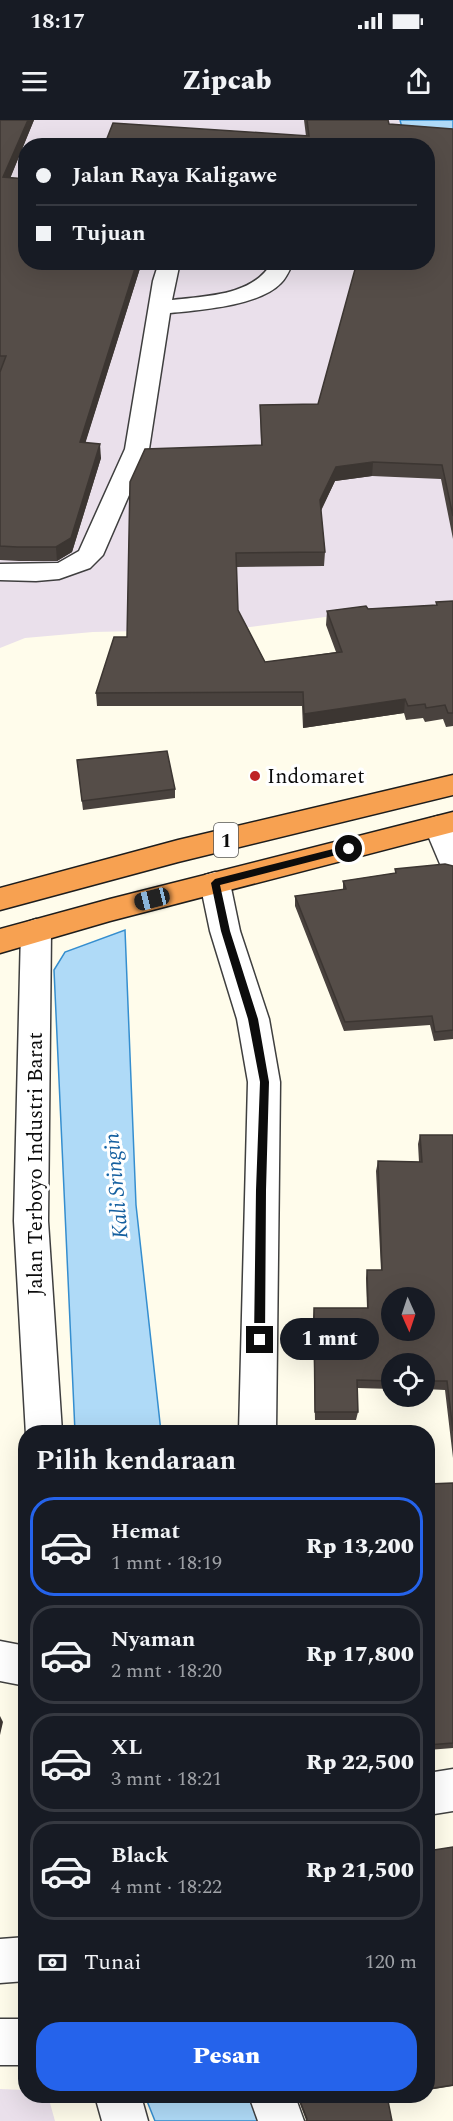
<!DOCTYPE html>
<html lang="id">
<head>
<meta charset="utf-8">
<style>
	body { margin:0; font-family:Spectral,serif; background:#20242c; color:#f1f3f6; height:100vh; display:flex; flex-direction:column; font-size:22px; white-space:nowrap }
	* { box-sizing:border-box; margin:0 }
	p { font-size:20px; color:#9ea1a6 }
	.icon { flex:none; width:33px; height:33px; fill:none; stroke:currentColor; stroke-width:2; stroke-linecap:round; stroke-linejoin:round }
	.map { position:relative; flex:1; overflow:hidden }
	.panel { position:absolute; left:18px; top:1305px; width:417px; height:678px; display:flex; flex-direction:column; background:#171b24; border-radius:24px; box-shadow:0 6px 24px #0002 }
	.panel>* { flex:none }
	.banner { position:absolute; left:18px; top:18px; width:417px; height:132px; border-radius:24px; box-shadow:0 6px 24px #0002; display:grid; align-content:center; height:132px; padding:0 18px; background:#171b24 }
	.needle { width:39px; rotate:177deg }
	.tools { position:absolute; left:381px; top:1167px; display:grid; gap:12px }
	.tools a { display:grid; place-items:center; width:54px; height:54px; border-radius:50%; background:#171b24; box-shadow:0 6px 24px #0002; font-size:30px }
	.end { position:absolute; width:27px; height:27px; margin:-14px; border:8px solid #0c0c0c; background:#fff; box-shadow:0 0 0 3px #fff }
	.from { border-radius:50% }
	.bubble { position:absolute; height:42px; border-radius:21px; background:#171b24; box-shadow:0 6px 24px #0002; font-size:20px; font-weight:800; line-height:42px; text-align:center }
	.car { position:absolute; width:18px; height:36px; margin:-18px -9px; border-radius:8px; box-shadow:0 0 4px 2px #0007; background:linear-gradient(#222 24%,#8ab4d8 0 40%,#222 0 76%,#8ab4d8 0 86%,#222 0) }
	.banner b { display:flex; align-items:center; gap:21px; height:57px; font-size:22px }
	.banner b+b { border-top:2px solid #363941 }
	.banner i { width:15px; height:15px; background:#f1f3f6 }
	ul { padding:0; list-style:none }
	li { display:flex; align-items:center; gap:18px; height:99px; margin:0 12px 9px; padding:0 6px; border:3px solid #363941; border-radius:24px }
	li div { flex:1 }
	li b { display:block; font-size:22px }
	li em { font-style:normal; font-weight:800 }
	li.on { border-color:#2563eb }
	li>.icon { width:54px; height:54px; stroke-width:1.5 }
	h2 { padding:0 18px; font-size:27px; line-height:72px }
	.pay { display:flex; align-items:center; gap:15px; height:66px; padding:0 18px; font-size:22px }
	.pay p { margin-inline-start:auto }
	.primary-button { display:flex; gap:12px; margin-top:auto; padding:12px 18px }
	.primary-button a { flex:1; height:69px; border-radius:24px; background:#2563eb; color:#fff; font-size:24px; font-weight:800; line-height:69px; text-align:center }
	.status { display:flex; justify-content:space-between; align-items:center; height:42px; padding:0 30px; background:#171b24; direction:ltr }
	.status svg { height:16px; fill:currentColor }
	header { display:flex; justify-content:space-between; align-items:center; height:78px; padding:0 18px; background:#171b24; font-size:27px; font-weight:800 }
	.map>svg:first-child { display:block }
	.industrial { fill:#eae0eb; fill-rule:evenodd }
	.water { fill:#afdaf7; stroke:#358ecf; stroke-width:1.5 }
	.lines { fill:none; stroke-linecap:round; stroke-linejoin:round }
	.minor-casing { stroke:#3f3f3f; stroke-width:3 }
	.highway-casing { stroke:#1d1d1d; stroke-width:3 }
	.minor { fill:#fff; fill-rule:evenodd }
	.highway { fill:#f7a151; fill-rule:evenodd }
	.wall { fill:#49423e }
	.shaded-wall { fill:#3c3632 }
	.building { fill:#554d48; stroke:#3c3632; stroke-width:1.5; fill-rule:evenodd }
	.route { fill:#0c0c0c }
	.poi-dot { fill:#be2225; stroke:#fff; stroke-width:2 }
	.labels { text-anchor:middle; stroke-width:6; stroke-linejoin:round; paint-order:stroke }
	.shield { fill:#fff; stroke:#555; stroke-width:1.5 }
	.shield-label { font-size:20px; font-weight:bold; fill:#0c0c0c }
	.poi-label { font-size:21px; fill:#0c0c0c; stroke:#fff; text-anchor:start }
	.street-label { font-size:21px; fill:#0c0c0c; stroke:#fff }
	.water-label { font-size:22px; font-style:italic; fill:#145f9f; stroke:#fff }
</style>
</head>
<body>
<div class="status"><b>18:17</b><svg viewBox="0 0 49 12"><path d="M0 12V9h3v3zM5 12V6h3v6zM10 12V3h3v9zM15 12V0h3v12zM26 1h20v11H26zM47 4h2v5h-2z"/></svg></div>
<header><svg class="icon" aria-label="menu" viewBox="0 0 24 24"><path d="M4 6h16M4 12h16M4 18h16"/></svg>Zipcab<svg class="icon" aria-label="share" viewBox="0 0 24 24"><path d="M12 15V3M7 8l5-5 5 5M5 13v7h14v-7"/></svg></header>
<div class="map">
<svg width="453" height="2001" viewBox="0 0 453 2001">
	<rect width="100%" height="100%" fill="#fffceb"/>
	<g class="industrial">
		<path d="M0,0H400L402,8L453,17V491L340,495L235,509L93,512L25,518L0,528ZM26,26H428V142H26Z"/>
		<path d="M0,1969L25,1970L26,1976H48L55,2001H0Z"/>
	</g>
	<g class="water">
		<path d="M400,0H453V17L402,8Z"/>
		<path d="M125,810L136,1085L161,1312H75L54,850L65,832Z"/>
		<path d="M145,1976H263L273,2001H155Z"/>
	</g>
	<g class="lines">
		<defs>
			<g id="minor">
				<path d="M159,142H180L172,180C205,176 254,176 272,142H293C290,149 287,157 281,163C259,186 200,190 170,193L149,329L103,435L90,448L59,459L36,461L0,460V444L58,443L79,431L125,329L153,161Z"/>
				<path d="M438,696L448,699L453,707V754L443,751L424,706L428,699Z"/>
				<path d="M215,752L225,755L230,763L240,811L269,899L280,962L276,1312H239L248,962L237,899L210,811L200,763L205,755Z"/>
				<path d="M36,799L47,803L51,811L48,1101L62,1312H26V1315L14,1101L21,811L25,803Z"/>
				<path d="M0,1521L26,1526V1566L0,1561Z"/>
				<path d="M453,1649V1691L428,1695V1653Z"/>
				<path d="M26,1817V1861L0,1863V1819Z"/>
				<rect x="0" y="1899" width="26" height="46"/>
				<path d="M95,1976H141L148,2001H102Z"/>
				<path d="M249,1976H295L304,2001H258Z"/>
			</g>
			<g id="highway">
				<path d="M453,655V675L178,742L0,790V768L178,720Z"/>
				<path d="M453,692V712L110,801L0,833V809L110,779Z"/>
			</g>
		</defs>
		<use href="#minor" class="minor-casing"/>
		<use href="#highway" class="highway-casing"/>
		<use href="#minor" class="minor"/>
		<use href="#highway" class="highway"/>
	</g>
	<g class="wall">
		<path d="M0,0H34L10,58L26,142H142L85,323L101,338L72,432L57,441H19L0,440V252L1,250H0Z"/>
		<path d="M304,0H388L389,4L453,9V419L441,359L372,356L335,361L321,391L325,432L324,446L236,447L238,490L265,542L336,532L326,505L327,491L436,485V482L453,481V606L446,607L443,599L425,602L423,598L406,600L404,593L303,608L302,586H97L96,573L127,517L261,325L260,285L318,284L428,26L306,16Z"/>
		<path d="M77,640L175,669V678L83,690Z"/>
		<path d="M453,746V919L434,921L430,905L344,911L295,786V776L343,770V761L395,753V749Z"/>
		<path d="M420,1015H453V1338L445,1270L424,1269V1244H392V1269L357,1268L358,1292L356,1300H315L313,1197L314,1188H367L366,1158L367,1150H381L376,1051L378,1041L419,1042L418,1024Z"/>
		<path d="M453,1363V1628L428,1630V1364Z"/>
		<path d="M453,1727V1966L428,1970V1731Z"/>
		<path d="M297,1976H394L306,2000Z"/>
	</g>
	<g class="shaded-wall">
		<path d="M28,0H34L5,71L3,57Z"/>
		<path d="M137,142H142L81,337L80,322Z"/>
		<path d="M100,324L101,338L72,432L57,441L56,427Z"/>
		<path d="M373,342L372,356L335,361L319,394L320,380L336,347Z"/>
		<path d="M405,579L404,593L303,608L304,594Z"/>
		<path d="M0,1596L3,1602L0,1615Z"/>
	</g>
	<g class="building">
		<path d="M0,0H28L3,57L26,59V142H137L80,322L100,324L71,418L56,427H17L0,426V252L6,236H0Z"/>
		<path d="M307,0H388L389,4L453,9V396L442,345L373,342L336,347L320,380L325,432L236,433L238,490L265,542L342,532L327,491L366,486L368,489L437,485L436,482L453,481V593H448L445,585L426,588L425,584L408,586L405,579L304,594L303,572L96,573L114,517H127L130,362L145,329L262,325L260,285L318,284L357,142H428V26H104L113,3L309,16Z"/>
		<path d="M167,631L175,669L82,681L77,640Z"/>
		<path d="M445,744L453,746V910L435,912L432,896L345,902L295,776L346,769L343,761L396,753L395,749Z"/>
		<path d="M420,1015H453V1311L447,1261H424V1244H392V1261L357,1260L358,1292H315L314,1188H368L367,1150H382L378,1041L422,1042ZM392,1178H424V1210H392Z"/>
		<path d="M453,1363V1623L428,1625V1364Z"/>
		<path d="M453,1727V1965L428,1969V1731Z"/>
		<path d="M298,1976H387L392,2001H306L307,1999Z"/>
	</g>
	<path class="route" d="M349,725L352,726V731L220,765L230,811L258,899L269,962L266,1070L265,1220L260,1225L254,1220L256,1070L260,962L248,899L221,811L211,763L215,759Z"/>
	<circle class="poi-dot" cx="255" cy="656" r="6"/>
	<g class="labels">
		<rect class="shield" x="214" y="703" width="24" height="34" rx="4.5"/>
		<g class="shield-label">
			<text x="226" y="727">1</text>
		</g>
		<g class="poi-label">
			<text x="267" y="663">Indomaret</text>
		</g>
		<g class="street-label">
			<text transform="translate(35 1044) rotate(-90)" y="7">Jalan Terboyo Industri Barat</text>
		</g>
		<g class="water-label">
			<text transform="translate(115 1066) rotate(-95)" y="8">Kali Sringin</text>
		</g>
	</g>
</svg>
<div class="tools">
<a><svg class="needle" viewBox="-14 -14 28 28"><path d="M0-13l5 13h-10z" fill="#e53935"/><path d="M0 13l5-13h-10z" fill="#9ea1a6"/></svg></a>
<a><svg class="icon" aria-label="locate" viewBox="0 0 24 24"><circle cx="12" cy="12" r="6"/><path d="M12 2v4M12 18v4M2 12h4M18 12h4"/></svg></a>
</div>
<i class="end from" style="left:349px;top:729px"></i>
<i class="end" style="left:260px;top:1220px"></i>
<div class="bubble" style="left:280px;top:1198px;width:99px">1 mnt</div>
<i class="car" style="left:152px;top:779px;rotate:256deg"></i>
<div class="banner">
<b><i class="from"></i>Jalan Raya Kaligawe</b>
<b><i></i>Tujuan</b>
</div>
<section class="panel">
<h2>Pilih kendaraan</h2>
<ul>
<li class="on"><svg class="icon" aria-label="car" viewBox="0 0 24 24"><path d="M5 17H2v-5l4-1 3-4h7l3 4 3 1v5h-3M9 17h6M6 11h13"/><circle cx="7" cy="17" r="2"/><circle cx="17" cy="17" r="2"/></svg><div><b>Hemat</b><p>1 mnt · 18:19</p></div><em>Rp 13,200</em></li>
<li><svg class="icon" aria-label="car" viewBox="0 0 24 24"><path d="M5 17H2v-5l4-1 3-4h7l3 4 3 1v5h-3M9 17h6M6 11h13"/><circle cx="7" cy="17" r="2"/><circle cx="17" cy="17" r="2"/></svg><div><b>Nyaman</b><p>2 mnt · 18:20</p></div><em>Rp 17,800</em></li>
<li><svg class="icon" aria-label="car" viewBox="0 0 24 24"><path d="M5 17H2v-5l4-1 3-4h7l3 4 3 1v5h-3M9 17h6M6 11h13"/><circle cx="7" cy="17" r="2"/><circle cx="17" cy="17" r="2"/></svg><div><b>XL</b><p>3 mnt · 18:21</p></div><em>Rp 22,500</em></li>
<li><svg class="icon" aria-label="car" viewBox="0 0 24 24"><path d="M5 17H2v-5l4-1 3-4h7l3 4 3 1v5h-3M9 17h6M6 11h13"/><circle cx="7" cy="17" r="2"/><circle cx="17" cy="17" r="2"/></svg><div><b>Black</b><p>4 mnt · 18:22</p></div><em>Rp 21,500</em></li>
</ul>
<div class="pay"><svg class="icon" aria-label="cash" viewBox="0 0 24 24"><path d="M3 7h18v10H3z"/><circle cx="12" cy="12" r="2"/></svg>Tunai<p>120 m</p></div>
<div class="primary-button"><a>Pesan</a></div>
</section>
</div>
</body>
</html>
